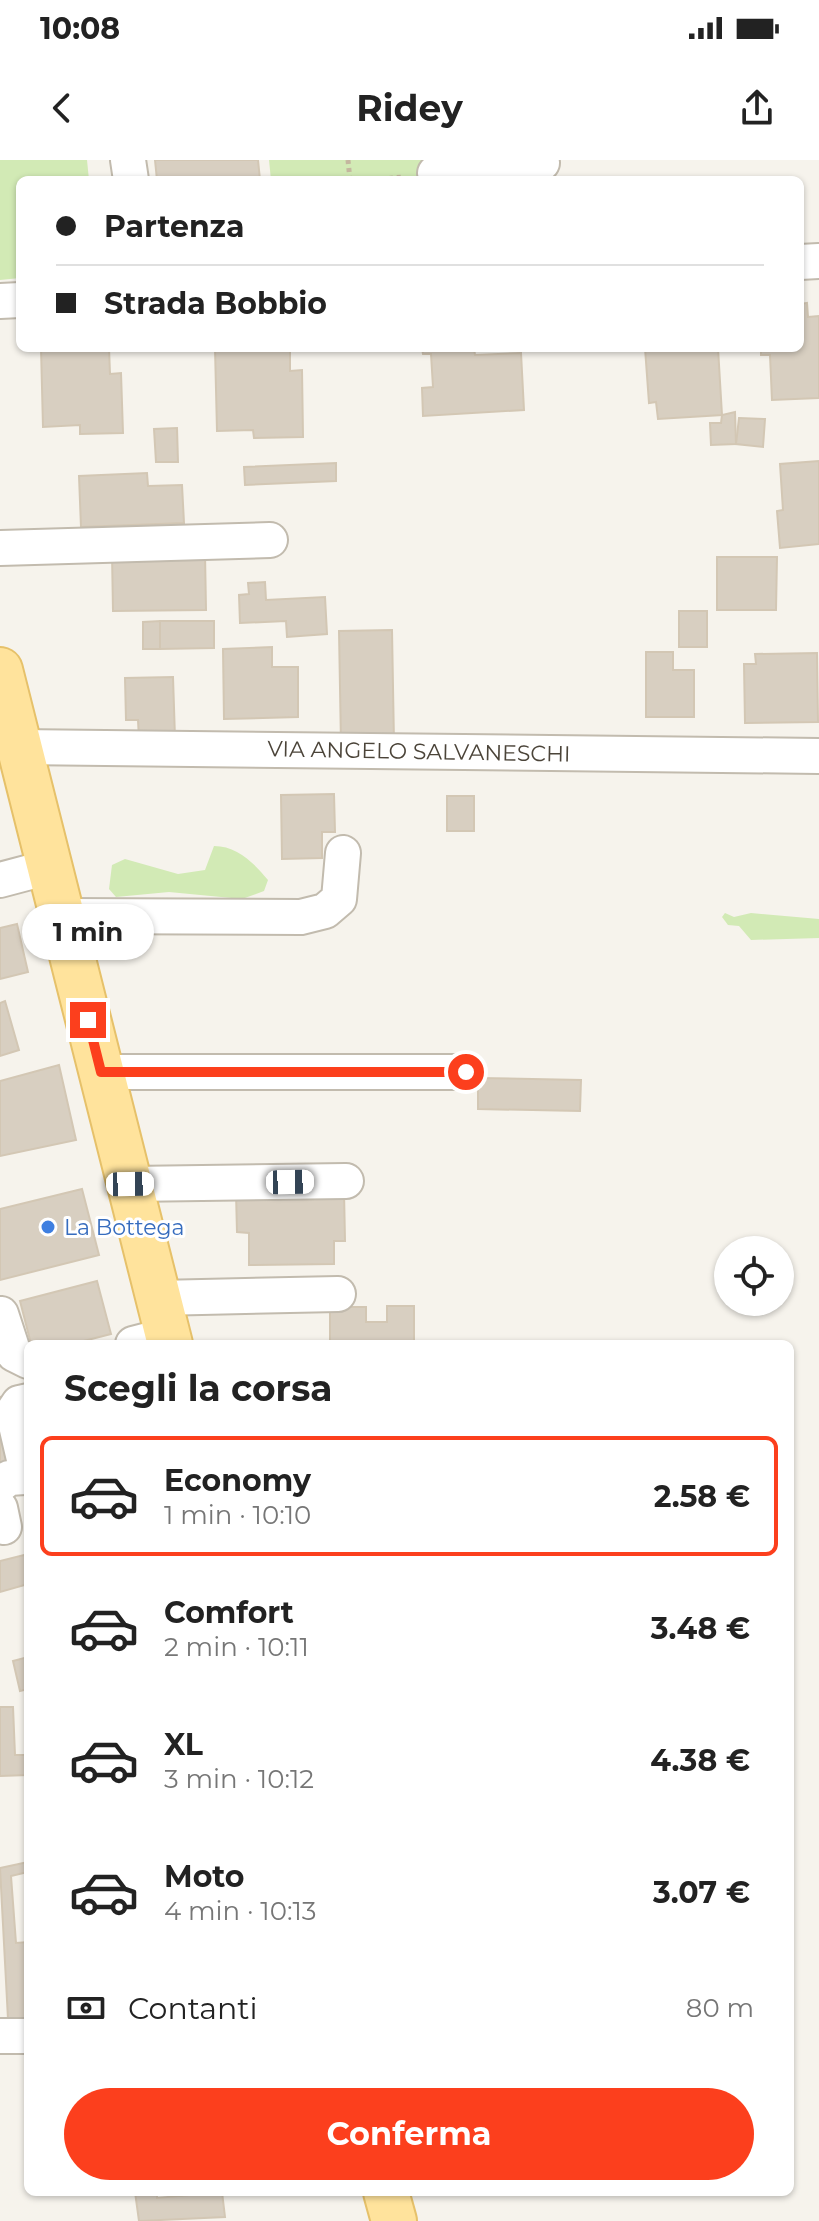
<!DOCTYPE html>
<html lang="it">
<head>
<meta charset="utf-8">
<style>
	body { margin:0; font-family:Montserrat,sans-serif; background:#f6f6f6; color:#222; height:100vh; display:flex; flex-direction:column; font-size:30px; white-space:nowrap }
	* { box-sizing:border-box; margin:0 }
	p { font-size:26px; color:#767676 }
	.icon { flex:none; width:44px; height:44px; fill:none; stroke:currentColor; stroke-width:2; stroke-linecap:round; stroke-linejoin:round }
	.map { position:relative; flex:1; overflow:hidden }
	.panel { position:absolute; left:24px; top:1180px; width:770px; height:856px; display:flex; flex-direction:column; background:#fff; border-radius:12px; box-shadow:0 2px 6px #0004 }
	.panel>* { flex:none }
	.hud { position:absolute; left:16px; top:16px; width:788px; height:176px; border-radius:12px; box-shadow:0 2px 6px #0004; display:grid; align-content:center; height:176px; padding:0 40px; background:#fff }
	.buttons { position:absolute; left:714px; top:1076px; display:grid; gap:16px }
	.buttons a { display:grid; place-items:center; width:80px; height:80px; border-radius:50%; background:#fff; box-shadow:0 2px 6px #0004; font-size:40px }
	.end { position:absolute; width:36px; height:36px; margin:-18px; border:10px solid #fc3f1d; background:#fff; box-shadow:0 0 0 4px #fff }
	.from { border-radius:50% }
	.bubble { position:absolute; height:56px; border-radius:28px; background:#fff; box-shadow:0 2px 6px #0004; font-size:26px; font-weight:700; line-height:56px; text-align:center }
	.car { position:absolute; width:24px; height:48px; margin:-24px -12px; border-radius:10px; box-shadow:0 0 6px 2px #0007; background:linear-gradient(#fff 24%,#345 0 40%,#fff 0 76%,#345 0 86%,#fff 0) }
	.hud b { display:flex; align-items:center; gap:28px; height:76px; font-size:30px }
	.hud b+b { border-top:2px solid #e0e0e0 }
	.hud i { width:20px; height:20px; background:#222 }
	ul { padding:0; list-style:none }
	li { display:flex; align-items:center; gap:24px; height:120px; margin:0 16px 12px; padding:0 24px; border:4px solid transparent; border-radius:12px }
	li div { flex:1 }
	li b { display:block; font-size:30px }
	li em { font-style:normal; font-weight:700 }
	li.selected { border-color:#fc3f1d }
	li>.icon { width:72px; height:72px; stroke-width:1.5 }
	h2 { padding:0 40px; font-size:36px; line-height:96px }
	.pay { display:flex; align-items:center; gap:20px; height:88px; padding:0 40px; font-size:30px }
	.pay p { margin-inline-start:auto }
	.button { display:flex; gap:16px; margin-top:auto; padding:16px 40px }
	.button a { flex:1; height:92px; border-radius:48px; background:#fc3f1d; color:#fff; font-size:32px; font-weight:700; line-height:92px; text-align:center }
	.status { display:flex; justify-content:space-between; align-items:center; height:56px; padding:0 40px; background:#fff; direction:ltr }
	.status svg { height:22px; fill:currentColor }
	header { display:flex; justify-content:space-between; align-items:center; height:104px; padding:0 40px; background:#fff; font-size:36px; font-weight:700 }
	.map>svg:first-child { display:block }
	.green { fill:#d2eab5 }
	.building { fill:#d8cfc1; stroke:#d3c7b4; stroke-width:2 }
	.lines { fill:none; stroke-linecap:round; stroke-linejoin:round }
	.minor-casing { stroke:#c2bbae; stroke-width:38 }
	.major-casing { stroke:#e6c16a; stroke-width:48 }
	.path { stroke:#c4b79f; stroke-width:5; stroke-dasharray:4 4; stroke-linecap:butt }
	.minor { stroke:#fff; stroke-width:34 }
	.major { stroke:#ffe39c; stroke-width:44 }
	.route { stroke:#fc3f1d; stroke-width:10 }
	.shop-dot { fill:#3f7fe0; stroke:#fff; stroke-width:3 }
	.labels { text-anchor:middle; stroke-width:6; stroke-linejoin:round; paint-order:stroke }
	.street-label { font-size:22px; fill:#4b4439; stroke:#fff }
	.shop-label { font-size:22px; fill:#366cbe; stroke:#fff; text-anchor:start }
</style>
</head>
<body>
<div class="status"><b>10:08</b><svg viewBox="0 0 49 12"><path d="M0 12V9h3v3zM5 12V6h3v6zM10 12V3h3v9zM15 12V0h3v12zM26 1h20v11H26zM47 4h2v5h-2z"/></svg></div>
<header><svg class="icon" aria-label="back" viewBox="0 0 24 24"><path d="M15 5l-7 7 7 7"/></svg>Ridey<svg class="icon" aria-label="share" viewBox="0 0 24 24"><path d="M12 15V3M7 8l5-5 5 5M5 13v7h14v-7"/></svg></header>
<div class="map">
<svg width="819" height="2061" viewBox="0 0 819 2061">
	<rect width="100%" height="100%" fill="#f6f3ec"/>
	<g class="green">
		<path d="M0,0H87L89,20H20V118L0,120Z"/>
		<path d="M269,0H426L428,20H271Z"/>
		<path d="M214,686C237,686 254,703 268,720L264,731L242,739L169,732L116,737L109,729L112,705L125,699L178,714L205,710Z"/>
		<path d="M725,753L734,757L751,753L819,759V778L751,780L739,766L728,765L722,757Z"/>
	</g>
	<g class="building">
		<path d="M155,0H258L260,20H157Z"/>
		<path d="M807,143L808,157L819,156V238L772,240L770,195H761V188H800V144Z"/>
		<path d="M41,188H109L110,214L121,213L123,273L80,274V265L43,267Z"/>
		<path d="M215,188H290V211L302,210L303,277L254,278L253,270L217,271Z"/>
		<path d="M422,188H474L475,195L521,193L524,250L423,256L422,228L433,227L431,194H423Z"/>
		<path d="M645,188H718L722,255L658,259L656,242L649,243Z"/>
		<path d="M735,252L736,284L711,285L710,263H721L722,255Z"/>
		<path d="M739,258L765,259L763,287L736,284Z"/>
		<path d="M177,268L178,302H156L154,269Z"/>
		<path d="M819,301V384L780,388L777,351L783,350L780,304Z"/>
		<path d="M336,303V321L245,325L244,307Z"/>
		<path d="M147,313L148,326L182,325L184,363L81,367L79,316Z"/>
		<path d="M205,393L206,450L113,451L112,394Z"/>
		<path d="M717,397H777L776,450H717Z"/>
		<path d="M265,422L266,440L325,437L327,474L287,477L286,461L240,463L239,435L249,434L248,423Z"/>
		<rect x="679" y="451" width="28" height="36"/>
		<path d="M160,461H214V488L160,489Z"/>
		<path d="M160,461V489H143V462Z"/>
		<path d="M392,470L394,583L341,584L339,471Z"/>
		<path d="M272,487V507H298V557L224,559L223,489Z"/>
		<path d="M646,492H673V510H694V557H646Z"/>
		<path d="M817,493L818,562L745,563L744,504H756L755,494Z"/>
		<path d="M173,517L175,578L139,580L138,560H126L125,518Z"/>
		<path d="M334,634L335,672H322V698L282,699L281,635Z"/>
		<rect x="447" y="636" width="27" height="35"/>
		<path d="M17,764L28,812L0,819V768Z"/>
		<path d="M5,841L19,890L0,896V843Z"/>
		<path d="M59,905L76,980L0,996V921Z"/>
		<path d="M478,918L581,920L580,951L478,949Z"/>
		<path d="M82,1029L99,1095L0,1120V1049Z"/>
		<path d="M344,1031L345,1081H334V1104L249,1105V1073L237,1072L236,1033Z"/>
		<path d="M97,1121L111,1174L72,1184H31L20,1141Z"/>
		<path d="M387,1146H414V1184H330V1147H366V1162H387Z"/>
		<path d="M0,1236L16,1307L0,1311Z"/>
		<path d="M28,1394V1424L0,1432V1401Z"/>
		<path d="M28,1497V1529L20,1531L13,1501Z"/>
		<path d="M0,1547H13L15,1595H28V1615L0,1616Z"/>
		<path d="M28,1702V1712L11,1716L16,1783L28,1782V1859H8L0,1708Z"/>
		<path d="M135,2032H157V2038L222,2032L225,2057L139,2061Z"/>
	</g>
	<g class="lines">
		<defs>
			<g id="minor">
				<path d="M128,0L131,20"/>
				<path d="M435,13L542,3"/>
				<path d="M800,102L819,101"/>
				<path d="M0,141L20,140"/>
				<path d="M0,388L270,380"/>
				<path d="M19,587L819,596"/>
				<path d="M0,720L49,707"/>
				<path d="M62,756L301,757L325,751L339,739L343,693"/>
				<path d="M101,912H466"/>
				<path d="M130,1024L346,1021"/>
				<path d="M158,1138L338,1134"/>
				<path d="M1,1154L14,1194L28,1201"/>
				<path d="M133,1184L168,1175"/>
				<path d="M0,1325L9,1318L25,1317L26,1308L13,1252L19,1243L28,1241"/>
				<path d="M0,1348L4,1367"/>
				<path d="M0,1876H28"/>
			</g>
			<g id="major">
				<path d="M0,510L170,1184"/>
				<path d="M386,2032L394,2061"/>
			</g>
		</defs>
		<use href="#minor" class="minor-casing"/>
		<use href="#major" class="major-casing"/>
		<g class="path">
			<path d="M348,0L350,20"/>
			<path d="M373,20L403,17"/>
		</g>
		<use href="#minor" class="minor"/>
		<use href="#major" class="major"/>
	</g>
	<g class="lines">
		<path class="route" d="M88,860L101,912H466"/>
	</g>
	<circle class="shop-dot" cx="48" cy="1067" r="8"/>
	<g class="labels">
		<g class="street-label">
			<text transform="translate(419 591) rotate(1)" y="8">VIA ANGELO SALVANESCHI</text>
		</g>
		<g class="shop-label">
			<text x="64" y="1075">La Bottega</text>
		</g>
	</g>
</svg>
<div class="buttons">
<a><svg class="icon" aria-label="locate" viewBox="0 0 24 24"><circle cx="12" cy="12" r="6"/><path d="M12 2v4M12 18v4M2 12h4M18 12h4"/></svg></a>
</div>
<i class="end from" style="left:466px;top:912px"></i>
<i class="end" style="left:88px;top:860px"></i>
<div class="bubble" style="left:22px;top:744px;width:132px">1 min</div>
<i class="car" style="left:290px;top:1022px;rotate:89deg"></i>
<i class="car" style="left:130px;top:1024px;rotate:89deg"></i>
<div class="hud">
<b><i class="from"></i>Partenza</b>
<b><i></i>Strada Bobbio</b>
</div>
<section class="panel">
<h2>Scegli la corsa</h2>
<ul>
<li class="selected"><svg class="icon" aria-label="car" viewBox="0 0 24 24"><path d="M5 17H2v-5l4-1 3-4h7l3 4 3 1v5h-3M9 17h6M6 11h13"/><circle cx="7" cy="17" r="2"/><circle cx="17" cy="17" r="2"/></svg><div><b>Economy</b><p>1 min · 10:10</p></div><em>2.58 €</em></li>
<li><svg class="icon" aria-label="car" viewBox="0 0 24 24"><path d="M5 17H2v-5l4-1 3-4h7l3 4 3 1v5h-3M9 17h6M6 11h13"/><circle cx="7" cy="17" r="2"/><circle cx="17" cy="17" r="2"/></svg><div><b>Comfort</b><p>2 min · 10:11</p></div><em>3.48 €</em></li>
<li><svg class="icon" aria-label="car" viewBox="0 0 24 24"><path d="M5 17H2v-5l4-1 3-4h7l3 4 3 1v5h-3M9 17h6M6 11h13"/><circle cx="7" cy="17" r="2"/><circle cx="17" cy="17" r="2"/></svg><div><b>XL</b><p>3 min · 10:12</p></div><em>4.38 €</em></li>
<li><svg class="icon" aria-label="car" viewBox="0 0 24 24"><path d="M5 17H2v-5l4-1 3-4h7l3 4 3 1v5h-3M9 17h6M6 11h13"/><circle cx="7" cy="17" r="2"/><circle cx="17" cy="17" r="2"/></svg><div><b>Moto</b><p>4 min · 10:13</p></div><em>3.07 €</em></li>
</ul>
<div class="pay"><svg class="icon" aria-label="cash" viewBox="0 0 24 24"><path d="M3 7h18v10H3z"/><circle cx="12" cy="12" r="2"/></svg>Contanti<p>80 m</p></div>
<div class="button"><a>Conferma</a></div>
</section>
</div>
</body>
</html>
